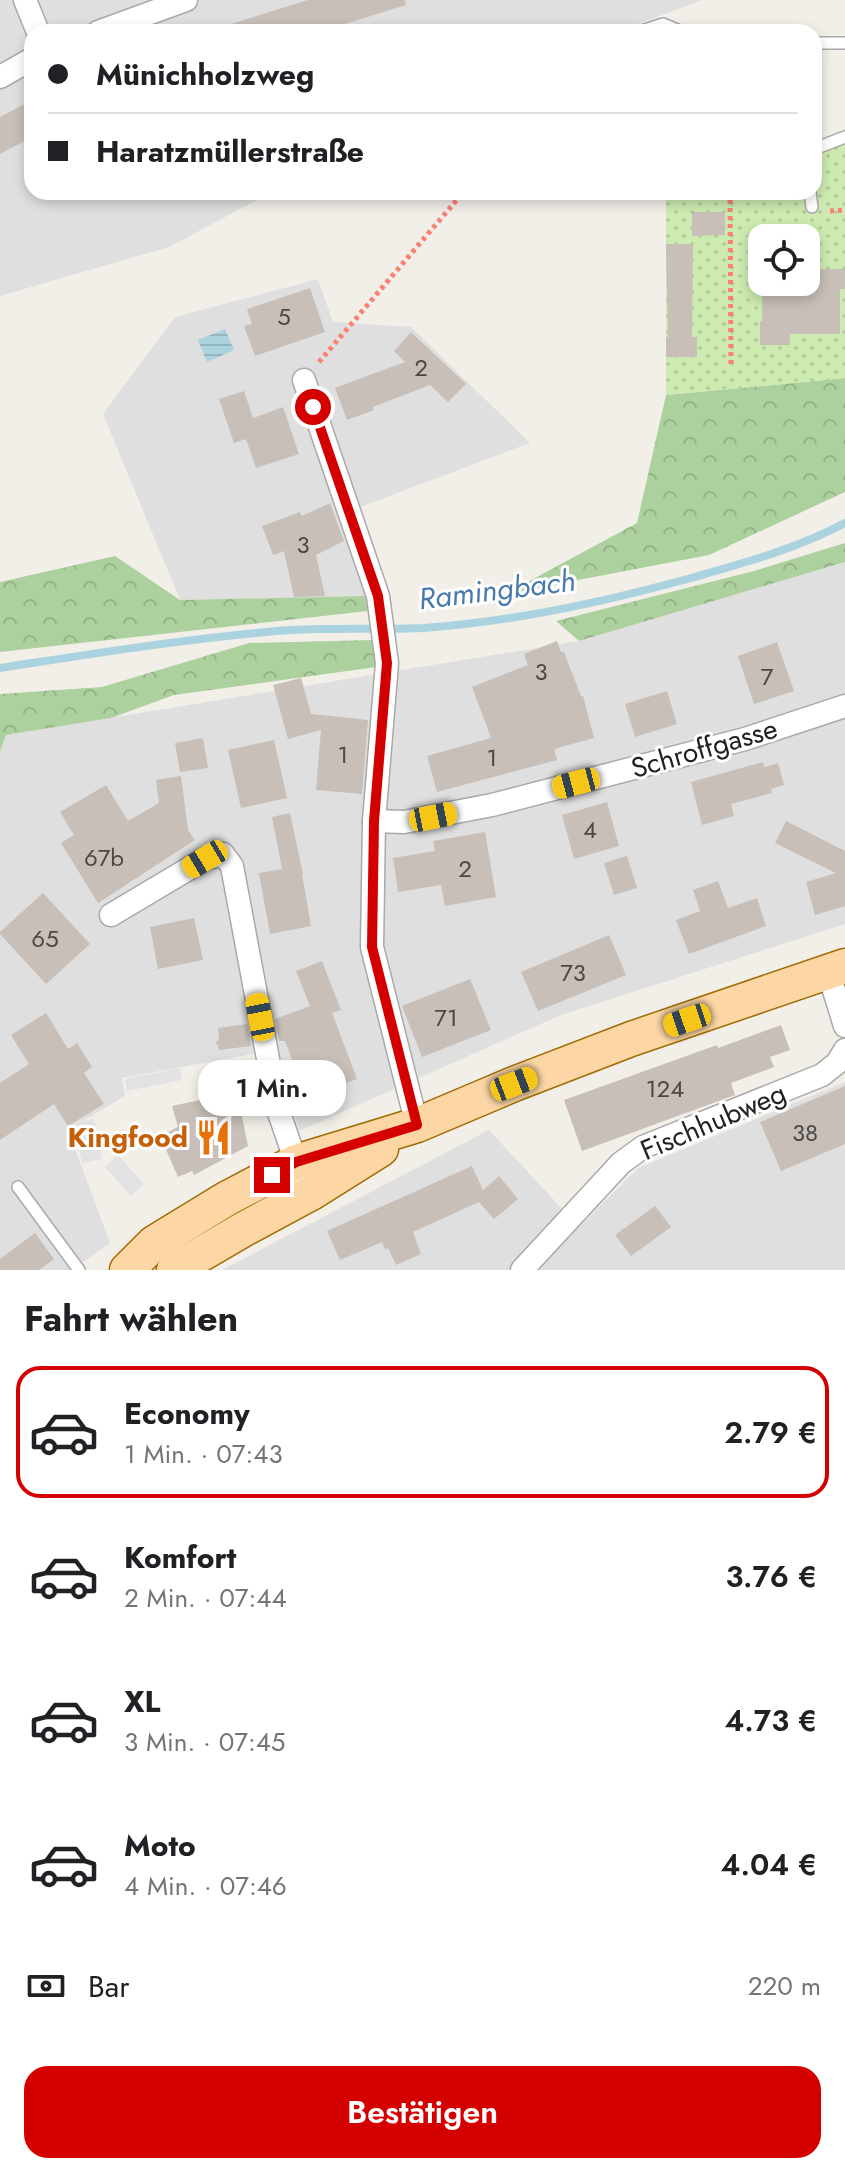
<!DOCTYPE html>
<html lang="de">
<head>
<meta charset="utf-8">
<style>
	body { margin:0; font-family:Jost,sans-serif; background:#f2f2f2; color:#202124; height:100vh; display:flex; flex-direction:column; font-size:30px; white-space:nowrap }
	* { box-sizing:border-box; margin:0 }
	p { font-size:26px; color:#757577 }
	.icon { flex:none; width:44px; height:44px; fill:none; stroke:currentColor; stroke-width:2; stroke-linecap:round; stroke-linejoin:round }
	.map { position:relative; height:1270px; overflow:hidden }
	.details { display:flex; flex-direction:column; background:#fff; flex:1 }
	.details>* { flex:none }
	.banner { position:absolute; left:24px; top:24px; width:798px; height:176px; border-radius:24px; box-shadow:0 4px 12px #0003; display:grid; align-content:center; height:176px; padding:0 24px; background:#fff }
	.fabs { position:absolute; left:748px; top:224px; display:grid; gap:16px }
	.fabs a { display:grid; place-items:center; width:72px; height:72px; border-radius:16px; background:#fff; box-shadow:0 4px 12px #0003; font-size:40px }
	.end { position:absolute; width:36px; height:36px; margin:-18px; border:10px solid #d40000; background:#fff; box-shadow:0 0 0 4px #fff }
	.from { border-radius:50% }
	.bubble { position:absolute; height:56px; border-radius:24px; background:#fff; box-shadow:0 4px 12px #0003; font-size:26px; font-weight:600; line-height:56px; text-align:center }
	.car { position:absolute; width:24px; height:48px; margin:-24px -12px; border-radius:10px; box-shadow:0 0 6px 2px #0007; background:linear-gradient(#f5c518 24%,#345 0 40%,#f5c518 0 76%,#345 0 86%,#f5c518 0) }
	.banner b { display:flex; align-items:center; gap:28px; height:76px; font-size:30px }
	.banner b+b { border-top:2px solid #e0e0e0 }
	.banner i { width:20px; height:20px; background:#202124 }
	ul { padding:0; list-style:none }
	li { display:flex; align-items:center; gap:24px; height:132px; margin:0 16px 12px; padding:0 8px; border:4px solid transparent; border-radius:24px }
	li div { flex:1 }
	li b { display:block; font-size:30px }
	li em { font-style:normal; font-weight:600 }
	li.active { border-color:#d40000 }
	li>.icon { width:72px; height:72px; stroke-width:1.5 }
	h2 { padding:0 24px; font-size:36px; line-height:96px }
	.pay { display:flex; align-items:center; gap:20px; height:88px; padding:0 24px; font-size:30px }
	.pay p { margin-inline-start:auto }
	.action { display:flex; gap:16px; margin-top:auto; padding:16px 24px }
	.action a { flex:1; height:92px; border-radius:24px; background:#d40000; color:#fff; font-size:32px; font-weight:600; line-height:92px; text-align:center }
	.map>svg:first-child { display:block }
	.residential { fill:#e0dfdf }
	.forest { fill:url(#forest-crowns) }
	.garden { fill:url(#garden-dots); fill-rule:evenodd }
	.parking { fill:#e2e2e2 }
	.water { fill:url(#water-rules) }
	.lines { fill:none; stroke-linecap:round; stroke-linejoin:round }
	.stream { stroke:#aad3df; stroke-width:8 }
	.building { fill:#c7bfb8 }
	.service-casing { stroke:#a9a9a9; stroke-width:14 }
	.minor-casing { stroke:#a9a9a9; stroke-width:25 }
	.primary-casing { stroke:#a06b00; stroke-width:37 }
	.path { stroke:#fa8072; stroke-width:5; stroke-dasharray:4 4; stroke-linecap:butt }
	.service { stroke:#fff; stroke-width:11 }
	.minor { stroke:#fff; stroke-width:22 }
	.primary { stroke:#fcd6a4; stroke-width:34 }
	.route { stroke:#d40000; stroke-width:10 }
	.labels { text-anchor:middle; stroke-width:6; stroke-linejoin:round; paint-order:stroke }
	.number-label { font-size:24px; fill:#4b4948 }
	.street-label { font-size:28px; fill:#222; stroke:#fff }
	.food-label { font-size:28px; font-weight:bold; fill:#c56008; stroke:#fff; text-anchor:end }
	.water-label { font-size:30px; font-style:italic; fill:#4a7aab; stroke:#fff }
</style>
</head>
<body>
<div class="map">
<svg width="845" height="1270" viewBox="0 0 845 1270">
	<defs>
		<pattern id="forest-crowns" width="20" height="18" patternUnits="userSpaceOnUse" patternTransform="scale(2)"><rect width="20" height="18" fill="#add19e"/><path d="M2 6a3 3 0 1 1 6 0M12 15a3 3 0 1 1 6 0" fill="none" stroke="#95b388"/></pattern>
		<pattern id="garden-dots" width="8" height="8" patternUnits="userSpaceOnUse" patternTransform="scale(2)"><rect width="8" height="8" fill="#cdebb0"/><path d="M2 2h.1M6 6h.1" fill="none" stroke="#b0c997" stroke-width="1.8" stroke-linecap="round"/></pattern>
		<pattern id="water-rules" width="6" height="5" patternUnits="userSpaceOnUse" patternTransform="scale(2)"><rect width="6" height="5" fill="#aad3df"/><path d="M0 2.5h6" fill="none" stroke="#92b5bf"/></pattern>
	</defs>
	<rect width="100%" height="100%" fill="#f2efe9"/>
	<g class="residential">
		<path d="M0,0H702L617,32H32V192H272L169,247L0,296Z"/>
		<path d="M318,279L333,322L411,327L530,443L347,512L365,596L180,600L103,414L175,317Z"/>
		<path d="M845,562V924L561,1015L299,1131L279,1049L122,1078L125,1096L68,1130L110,1243L72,1270H0V751L6,735L579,641Z"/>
		<path d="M845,1082V1270H222L489,1130L579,1227L638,1168Z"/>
	</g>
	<g class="forest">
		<path d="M845,378V492L709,555L505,594L637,523L666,395Z"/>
		<path d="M845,543V562L579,641L556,621L754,571Z"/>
		<path d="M115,556L180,600L365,596L368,611L0,652V582Z"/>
		<path d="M372,640L376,667L174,695L111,718L6,735L0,751V694L102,687L249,643Z"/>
	</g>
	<path class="garden" d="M845,140V378L666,395V192H814V141ZM762,238H806V282H762Z"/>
	<g class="parking">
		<path d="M180,1068L182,1080L127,1091L125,1079Z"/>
		<path d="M94,1119L102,1159L82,1163L74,1123Z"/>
		<path d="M118,1155L144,1184L131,1196L105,1167Z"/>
	</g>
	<path class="water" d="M225,329L234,350L207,362L198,340Z"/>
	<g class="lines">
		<path class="stream" d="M0,668C92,654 184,639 277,631C325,627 374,630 423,628C513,622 604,602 691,578C744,563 796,549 845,523"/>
	</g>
	<g class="building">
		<path d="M308,0H405L406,5L319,32H222L221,27Z"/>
		<path d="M32,100V137L0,154V117Z"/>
		<path d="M692,212H725V235L692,236Z"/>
		<path d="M666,244H693L692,337H697V357H666V337H668Z"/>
		<path d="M818,269H845V289H840V334H790V345H760V321H762V282H818Z"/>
		<path d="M310,288L325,332L255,356L244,326L252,324L247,309Z"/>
		<path d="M411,332L466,384L448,402L430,385L373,407L374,410L347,420L335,388L405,362L394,351Z"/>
		<path d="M244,391L253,418L283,407L299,454L256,468L246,439L234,443L219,399Z"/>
		<path d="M330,503L344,541L316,555L325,596L294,597L284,551L273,555L262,526L300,512L302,516Z"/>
		<path d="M557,641L561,652H564L581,696H583L594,738L554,749L557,760L437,792L427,756L491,738L472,687L528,665L524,654Z"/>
		<path d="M777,642L794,691L754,704L738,656Z"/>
		<path d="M301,678L311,714L368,720L362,794L316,790L321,730L288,739L273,685Z"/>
		<path d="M667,691L677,724L635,737L625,704Z"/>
		<path d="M203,738L208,768L180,772L175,743Z"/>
		<path d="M274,740L287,798L241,808L228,750Z"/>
		<path d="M763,762L764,767L778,763L784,785L771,789L772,793L731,804L734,816L702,825L691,782Z"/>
		<path d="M181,776L188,830L195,840L98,903L61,843L74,835L60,812L106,785L128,821L159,803L156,780Z"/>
		<path d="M607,802L619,846L574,859L562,815Z"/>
		<path d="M290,813L303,874H302L311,926L270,934L259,873L282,869L272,817Z"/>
		<path d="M786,821L845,851V906L815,915L806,882L836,873L775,843Z"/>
		<path d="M485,832L496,897L445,906L441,885L398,892L393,858L435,851L433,841Z"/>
		<path d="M627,856L637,888L614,895L604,863Z"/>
		<path d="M718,881L728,908L757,898L766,926L689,954L676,920L700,911L693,890Z"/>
		<path d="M43,893L90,944L46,984L0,934V932Z"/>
		<path d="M194,918L203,960L158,969L150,927Z"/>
		<path d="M609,935L626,975L538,1011L521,972Z"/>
		<path d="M322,961L341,1010L332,1013L357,1079L307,1098L285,1041H279L275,1019L310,1006L296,971Z"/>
		<path d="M470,979L491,1030L422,1057L402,1006Z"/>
		<path d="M46,1013L68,1049L77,1043L92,1067L84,1073L104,1104L68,1126L54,1104L0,1140V1083L29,1064L11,1035Z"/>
		<path d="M247,1024L251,1046L219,1050L216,1042L219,1040L218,1028Z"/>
		<path d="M781,1025L790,1050L770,1057L774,1067L731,1083L735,1095L582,1151L564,1100L717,1045L718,1048Z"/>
		<path d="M845,1086V1144L781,1171L760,1122Z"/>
		<path d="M237,1092L248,1146L194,1175L192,1171L178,1177L160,1136L178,1127L172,1106Z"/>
		<path d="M472,1166L483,1190L499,1176L518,1199L494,1219L479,1202L413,1232L421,1254L396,1265L388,1248L385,1249L382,1242L340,1260L327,1231Z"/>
		<path d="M655,1206L671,1227L631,1256L615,1235Z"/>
		<path d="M35,1233L54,1259L39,1270H0V1259Z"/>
	</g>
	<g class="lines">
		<defs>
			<g id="service">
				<path d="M639,32L663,24L682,32"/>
				<path d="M814,43H845"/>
				<path d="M814,149L845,137"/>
				<path d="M810,192L812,207"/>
				<path d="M18,1187L79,1270"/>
			</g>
			<g id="minor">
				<path d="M25,0L38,32"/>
				<path d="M98,32L186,0"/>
				<path d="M0,77L32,59"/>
				<path d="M304,380L378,596L387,663L374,821L372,947L417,1125"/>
				<path d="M374,821L404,822L492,805L745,739L845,706"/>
				<path d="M111,915L205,859L223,854L232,866L277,1107L296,1162L311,1193"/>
				<path d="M828,971L845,1026"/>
				<path d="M522,1270L621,1163L643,1147L822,1075L837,1063L845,1050"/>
			</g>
			<g id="primary">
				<path d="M127,1270L154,1243L226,1199L296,1162L417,1125L514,1084L631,1039L845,966"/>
				<path d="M174,1270L244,1229L311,1193L381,1149"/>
			</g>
		</defs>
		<use href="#service" class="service-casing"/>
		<use href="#minor" class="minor-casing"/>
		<use href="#primary" class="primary-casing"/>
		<g class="path">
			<path d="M730,192L731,366"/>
			<path d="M830,211L845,210"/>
			<path d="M319,362L455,202L468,192"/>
		</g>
		<use href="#service" class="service"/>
		<use href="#minor" class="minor"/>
		<use href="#primary" class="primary"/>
	</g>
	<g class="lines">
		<path class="route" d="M272,1175L296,1162L417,1125L372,947L374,821L387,663L378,596L313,407"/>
	</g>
	<defs>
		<symbol id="restaurant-bare" viewBox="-9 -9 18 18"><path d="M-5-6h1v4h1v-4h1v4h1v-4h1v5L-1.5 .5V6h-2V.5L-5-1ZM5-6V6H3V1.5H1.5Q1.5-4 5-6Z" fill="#e8710a" stroke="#fff" stroke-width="2.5" paint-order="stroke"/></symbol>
	</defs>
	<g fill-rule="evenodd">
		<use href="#restaurant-bare" x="188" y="1112" width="51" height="51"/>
	</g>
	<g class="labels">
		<g class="number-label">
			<text x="284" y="325">5</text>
			<text x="421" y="376">2</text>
			<text x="303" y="553">3</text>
			<text x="541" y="680">3</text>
			<text x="767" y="685">7</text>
			<text x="343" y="763">1</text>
			<text x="492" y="766">1</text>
			<text x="590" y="838">4</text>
			<text x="104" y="866">67b</text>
			<text x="465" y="877">2</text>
			<text x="45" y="947">65</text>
			<text x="573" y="981">73</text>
			<text x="446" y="1026">71</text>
			<text x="665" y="1097">124</text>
			<text x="805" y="1141">38</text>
		</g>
		<g class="street-label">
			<text transform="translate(704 748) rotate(-16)" y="10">Schroffgasse</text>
			<text transform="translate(713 1121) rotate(-23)" y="10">Fischhubweg</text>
		</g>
		<g class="food-label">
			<text x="188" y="1147">Kingfood</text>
		</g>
		<g class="water-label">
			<text transform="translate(497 590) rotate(-7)" y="10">Ramingbach</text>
		</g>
	</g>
</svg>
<div class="fabs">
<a><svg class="icon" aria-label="locate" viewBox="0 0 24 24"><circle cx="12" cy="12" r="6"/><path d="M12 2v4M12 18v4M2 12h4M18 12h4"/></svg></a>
</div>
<i class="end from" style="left:313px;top:407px"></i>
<i class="end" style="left:272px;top:1175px"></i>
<div class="bubble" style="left:198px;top:1060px;width:148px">1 Min.</div>
<i class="car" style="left:576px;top:783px;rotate:255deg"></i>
<i class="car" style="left:433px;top:817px;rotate:79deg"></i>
<i class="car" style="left:205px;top:859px;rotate:239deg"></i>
<i class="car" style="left:260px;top:1017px;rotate:349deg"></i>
<i class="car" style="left:687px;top:1020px;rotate:251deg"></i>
<i class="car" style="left:514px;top:1084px;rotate:69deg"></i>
<div class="banner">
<b><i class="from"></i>Münichholzweg</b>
<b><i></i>Haratzmüllerstraße</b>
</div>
</div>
<section class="details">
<h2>Fahrt wählen</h2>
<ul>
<li class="active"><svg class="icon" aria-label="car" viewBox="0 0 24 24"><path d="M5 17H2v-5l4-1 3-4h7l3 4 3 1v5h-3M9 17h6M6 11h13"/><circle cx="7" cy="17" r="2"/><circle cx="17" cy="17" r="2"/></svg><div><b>Economy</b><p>1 Min. · 07:43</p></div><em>2.79 €</em></li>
<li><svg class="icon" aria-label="car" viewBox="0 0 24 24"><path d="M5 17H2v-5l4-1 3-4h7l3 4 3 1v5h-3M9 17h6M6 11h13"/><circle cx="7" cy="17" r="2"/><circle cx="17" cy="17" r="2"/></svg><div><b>Komfort</b><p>2 Min. · 07:44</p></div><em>3.76 €</em></li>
<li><svg class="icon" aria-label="car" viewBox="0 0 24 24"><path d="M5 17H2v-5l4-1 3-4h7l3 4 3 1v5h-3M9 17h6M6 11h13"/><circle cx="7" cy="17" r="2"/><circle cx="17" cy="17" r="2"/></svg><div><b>XL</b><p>3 Min. · 07:45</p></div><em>4.73 €</em></li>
<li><svg class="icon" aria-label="car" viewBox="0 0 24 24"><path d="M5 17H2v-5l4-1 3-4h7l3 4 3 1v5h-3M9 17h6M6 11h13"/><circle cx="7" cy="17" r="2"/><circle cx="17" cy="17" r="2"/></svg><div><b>Moto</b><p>4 Min. · 07:46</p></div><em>4.04 €</em></li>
</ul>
<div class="pay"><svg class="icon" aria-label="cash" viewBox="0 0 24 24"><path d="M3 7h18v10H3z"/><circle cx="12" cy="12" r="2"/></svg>Bar<p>220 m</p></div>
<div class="action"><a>Bestätigen</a></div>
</section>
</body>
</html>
